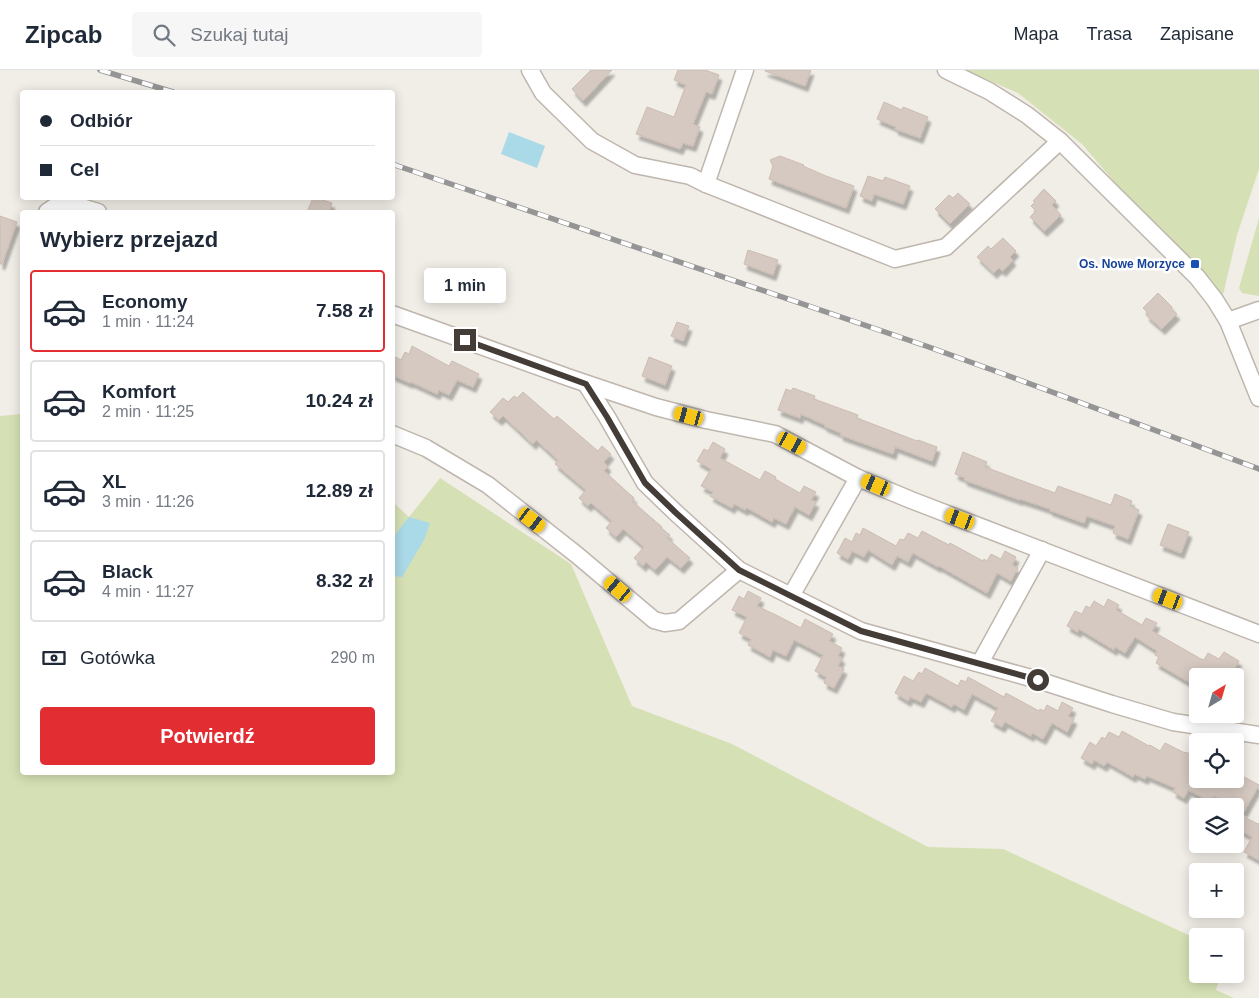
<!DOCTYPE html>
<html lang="pl">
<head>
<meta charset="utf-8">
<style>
	body { margin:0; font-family:Arial,sans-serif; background:#f6f6f7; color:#1f2937; height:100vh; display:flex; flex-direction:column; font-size:19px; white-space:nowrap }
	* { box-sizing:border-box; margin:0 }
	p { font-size:16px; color:#747a83 }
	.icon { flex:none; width:28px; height:28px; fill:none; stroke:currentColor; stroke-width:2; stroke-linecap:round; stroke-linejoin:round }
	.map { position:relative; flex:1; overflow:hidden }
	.drawer { position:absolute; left:20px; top:140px; width:375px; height:565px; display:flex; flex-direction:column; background:#fff; border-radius:5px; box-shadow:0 2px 12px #0003 }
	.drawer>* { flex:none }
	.guide { position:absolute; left:20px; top:20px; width:375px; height:110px; border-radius:5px; box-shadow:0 2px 12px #0003; display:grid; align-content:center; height:110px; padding:0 20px; background:#fff }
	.needle { width:32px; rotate:37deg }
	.controls { position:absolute; left:1189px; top:598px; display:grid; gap:10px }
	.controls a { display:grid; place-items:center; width:55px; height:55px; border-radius:5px; background:#fff; box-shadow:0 2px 12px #0003; font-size:25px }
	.end { position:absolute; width:22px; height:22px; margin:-11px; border:6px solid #443c37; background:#fff; box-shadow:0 0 0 2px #fff }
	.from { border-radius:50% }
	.bubble { position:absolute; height:35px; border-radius:5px; background:#fff; box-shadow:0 2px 12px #0003; font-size:16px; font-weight:700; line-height:35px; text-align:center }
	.car { position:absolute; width:15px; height:30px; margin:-15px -8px; border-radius:6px; box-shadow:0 0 4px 1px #0007; background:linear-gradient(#f5c518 24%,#345 0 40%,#f5c518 0 76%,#345 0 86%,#f5c518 0) }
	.guide b { display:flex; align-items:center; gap:18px; height:48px; font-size:19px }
	.guide b+b { border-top:1px solid #e0e1e3 }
	.guide i { width:12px; height:12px; background:#1f2937 }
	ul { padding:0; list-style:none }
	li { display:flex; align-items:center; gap:15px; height:82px; margin:0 10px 8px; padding:0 10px; border:2px solid #e0e1e3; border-radius:5px }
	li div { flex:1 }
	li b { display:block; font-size:19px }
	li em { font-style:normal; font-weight:700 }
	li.active { border-color:#e22d32 }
	li>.icon { width:45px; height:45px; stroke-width:1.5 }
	h2 { padding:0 20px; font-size:22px; line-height:60px }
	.pay { display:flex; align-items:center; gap:12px; height:55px; padding:0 20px; font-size:19px }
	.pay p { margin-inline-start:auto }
	.action { display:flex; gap:10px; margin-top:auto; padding:10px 20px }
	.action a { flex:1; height:58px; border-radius:5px; background:#e22d32; color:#fff; font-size:20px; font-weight:700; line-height:58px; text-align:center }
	header { display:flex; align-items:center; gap:30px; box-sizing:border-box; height:70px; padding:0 25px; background:#fff; border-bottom:1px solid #e0e1e3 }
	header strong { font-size:24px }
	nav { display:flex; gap:28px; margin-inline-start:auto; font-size:18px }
	.search { width:350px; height:45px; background:#f6f6f7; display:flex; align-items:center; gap:12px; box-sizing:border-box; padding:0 18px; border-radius:5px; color:#747a83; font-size:19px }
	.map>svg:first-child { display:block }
	.green { fill:#d5e1b4 }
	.water { fill:#aad9e8 }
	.building { fill:#d5c9c1; stroke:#ccbdb2; filter:url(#shadow) }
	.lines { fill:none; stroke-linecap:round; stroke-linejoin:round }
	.minor-casing { stroke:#bfb6ae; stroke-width:19 }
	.minor { stroke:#fff; stroke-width:16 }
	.rail-casing { stroke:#959595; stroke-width:5.5 }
	.rail { stroke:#fff; stroke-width:4; stroke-dasharray:11; stroke-linecap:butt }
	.route { stroke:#443c37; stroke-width:6 }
	.transit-dot { fill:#1a4fb4; stroke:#fff; stroke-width:2 }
	.labels { text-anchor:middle; stroke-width:5; stroke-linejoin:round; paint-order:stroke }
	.transit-label { font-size:12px; font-weight:bold; fill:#164399; stroke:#fff; text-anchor:end }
</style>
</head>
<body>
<header>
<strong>Zipcab</strong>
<div class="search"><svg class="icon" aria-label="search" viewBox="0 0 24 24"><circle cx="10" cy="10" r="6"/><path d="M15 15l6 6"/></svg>Szukaj tutaj</div>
<nav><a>Mapa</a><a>Trasa</a><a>Zapisane</a></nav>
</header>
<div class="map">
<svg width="1259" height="928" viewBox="0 0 1259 928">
	<defs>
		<filter id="shadow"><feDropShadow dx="3" dy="5.5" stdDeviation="1" flood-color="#0004"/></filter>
	</defs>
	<rect width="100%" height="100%" fill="#f1ede7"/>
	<g class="green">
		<path d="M965,0H1259V99L1237,165L1223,225L1150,154L1083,75L1018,23Z"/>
		<path d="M1259,148V226L1242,223L1239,218Z"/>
		<path d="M22,344V702H392L393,429L396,435L409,447L440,408L571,494L632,636L732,674L928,777L1003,779L1197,869L1198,904H1221L1216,920L1234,928H0V346Z"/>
	</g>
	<g class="water">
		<path d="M509,62L545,76L537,98L501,84Z"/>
		<path d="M409,447L430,453L424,470L402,507L393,506L392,480L394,466Z"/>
	</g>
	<g class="building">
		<path d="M591,0H612L583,31L572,19Z"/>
		<path d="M678,0H705L719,5L712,24L706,22L693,54L700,57L693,76L683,73L680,79L636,64L647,37L674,47L686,15L674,10Z"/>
		<path d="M765,0H811L805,16L765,1Z"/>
		<path d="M884,32L902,40L903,37L928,47L920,68L895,59L896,57L877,49Z"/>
		<path d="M780,86L804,95L803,96L826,106L854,116L846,138L769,109L773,96L770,90Z"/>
		<path d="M868,106L883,111L885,107L910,116L903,134L874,124L872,131L860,126Z"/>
		<path d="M1044,119L1056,131L1052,135L1061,145L1044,161L1030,147L1036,141L1031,136L1035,132L1033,131Z"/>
		<path d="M958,123L970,134L950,154L935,139L949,125L953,128Z"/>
		<path d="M313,128H317L332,133L329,142H307Z"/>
		<path d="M0,146L17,152L2,194H0Z"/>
		<path d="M1003,168L1016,181L1010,187L1013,190L1003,201L999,198L994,203L977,187L988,176L991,179Z"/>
		<path d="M748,180L778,190L773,205L744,194Z"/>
		<path d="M1158,223L1172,237L1171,239L1177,244L1162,259L1146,245L1148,243L1143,238Z"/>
		<path d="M677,252L689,256L683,271L671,266Z"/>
		<path d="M412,276L449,296L452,291L479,304L473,317L457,310L449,325L439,320L437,324L411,312L410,313L392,305V285L401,290L405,282L409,284Z"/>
		<path d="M649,287L672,296L665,315L642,306Z"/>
		<path d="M793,318L815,326L814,329L858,345L857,348L917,371L918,370L937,377L932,391L895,377L893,384L840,365L841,363L824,356L825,355L801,344L800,348L778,340L786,319L791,321Z"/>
		<path d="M523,322L554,349L557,346L598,381L602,376L611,384L604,392L608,396L604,401L634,428L632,431L662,457L661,458L670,465L667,468L690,488L681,498L667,487L655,500L646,492L643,496L634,488L644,477L623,459L616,467L606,458L612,451L591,433L588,436L579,428L586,420L555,394L558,390L536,370L533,374L503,346L499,350L490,342L503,328L508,332L514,326L517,328Z"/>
		<path d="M713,372L725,379L720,388L760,410L765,401L776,407L775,409L800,423L804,416L816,422L811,430L816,432L809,445L795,437L786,454L774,448L772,452L747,438L745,440L734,434L732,438L710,426L713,422L701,416L711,399L697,391L704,379L708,381Z"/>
		<path d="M963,382L987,392L985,397L1055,423L1058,416L1111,435L1115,424L1132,431L1130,436L1139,440L1128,469L1113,463L1115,456L1087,446L1084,453L1049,440L1050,439L1020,429V430L964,410L965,408L955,404Z"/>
		<path d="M1168,454L1189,462L1181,483L1160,475Z"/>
		<path d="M863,458L896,476L900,469L904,470L908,463L918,468L922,461L949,475L950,473L983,491L984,489L987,491L991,484L1001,489L1005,481L1016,487L1012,495L1018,498L1011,511L997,503L987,523L939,496L938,497L913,483L908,492L897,486L892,495L868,480L864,487L852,481L848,489L837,483L845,468L852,472L856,463L860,465Z"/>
		<path d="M748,521L761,528L757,536L778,546L801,558L805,549L833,564L829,571L842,578L838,586L842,588L838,596L844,599L834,618L824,613L826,607L815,601L823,585L808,577L794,570L786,586L773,580L770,587L748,575L751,569L739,563L747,547L732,540L739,526L744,529Z"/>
		<path d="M1108,529L1119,535L1116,540L1142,555L1146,548L1157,553L1152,561L1201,589L1204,590L1208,583L1219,589L1224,582L1239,591L1230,606H1198V613L1194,611L1192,614L1156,593L1159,587L1155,585L1157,581L1135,567L1125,583L1115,577L1114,580L1079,559L1078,562L1067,556L1075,541L1082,544L1086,536L1090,538L1094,531L1104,537Z"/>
		<path d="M925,598L958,616L961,610L966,612L968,607L1004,627L1006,623L1039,641L1040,639L1044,641L1047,635L1058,641L1062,632L1073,638L1068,646L1074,649L1067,662L1052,653L1043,669L1032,663L1031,666L1005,652L1002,657L991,651L998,638L972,624L964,640L954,634L952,637L926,623L921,632L910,627L908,631L895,623L904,606L913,611L919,602L922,604Z"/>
		<path d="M1122,661L1149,676L1150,675L1160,681L1165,673L1185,683L1186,682L1198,688V709H1235V702L1259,715L1244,742L1214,726L1211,732L1188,720L1184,728L1173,722L1175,718L1147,706L1145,709L1135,704L1133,707L1107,692L1104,696L1094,690L1092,694L1081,688L1090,672L1096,676L1102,667L1105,669L1109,662L1119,667Z"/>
		<path d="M1242,746L1258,754L1259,753V790L1244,782L1252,767L1236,758Z"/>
	</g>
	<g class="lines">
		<defs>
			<g id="minor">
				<path d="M530,0L543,23L592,71L635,95L690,106L706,114"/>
				<path d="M745,0L706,114L895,189L946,177L1060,71"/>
				<path d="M946,0L989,21L1027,45L1060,71L1197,207L1215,230L1228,251L1259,328"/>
				<path d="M47,142L59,134L78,136L98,142"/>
				<path d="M392,244L570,308L656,337L706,350L775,364L858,408L911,430L1259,564"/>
				<path d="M1228,251L1259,240"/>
				<path d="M586,314L607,347L645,413L675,442L739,500L861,561L1038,610L1112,634L1173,652L1259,665"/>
				<path d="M392,364L426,378L488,415L577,485L654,550L665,553L679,551L739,500"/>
				<path d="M791,526L858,408"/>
				<path d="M980,593L1042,480"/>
			</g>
		</defs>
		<use href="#minor" class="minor-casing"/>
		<use href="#minor" class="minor"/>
		<defs>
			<g id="rail">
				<path d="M100,0L173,22"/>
				<path d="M392,94L926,276L998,302L1259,399"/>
			</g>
		</defs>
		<use href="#rail" class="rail-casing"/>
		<use href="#rail" class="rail"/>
	</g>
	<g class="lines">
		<path class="route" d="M465,270L586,314L607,347L645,413L675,442L739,500L861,561L1038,610"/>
	</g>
	<rect class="transit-dot" x="1190" y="189" width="10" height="10" rx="2.5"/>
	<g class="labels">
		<g class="transit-label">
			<text x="1185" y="198">Os. Nowe Morzyce</text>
		</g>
	</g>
</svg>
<div class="controls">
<a><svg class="needle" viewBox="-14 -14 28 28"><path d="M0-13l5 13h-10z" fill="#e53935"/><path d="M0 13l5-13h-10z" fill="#747a83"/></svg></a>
<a><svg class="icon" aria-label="locate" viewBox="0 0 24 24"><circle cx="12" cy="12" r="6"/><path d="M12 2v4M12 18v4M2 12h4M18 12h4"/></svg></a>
<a><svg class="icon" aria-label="layers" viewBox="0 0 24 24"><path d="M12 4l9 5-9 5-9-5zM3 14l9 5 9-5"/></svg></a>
<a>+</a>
<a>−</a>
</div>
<i class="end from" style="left:1038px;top:610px"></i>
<i class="end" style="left:465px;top:270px"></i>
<div class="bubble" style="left:424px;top:198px;width:82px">1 min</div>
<i class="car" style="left:689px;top:346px;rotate:285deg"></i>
<i class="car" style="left:792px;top:373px;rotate:118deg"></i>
<i class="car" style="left:876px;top:415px;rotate:293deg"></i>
<i class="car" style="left:960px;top:449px;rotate:291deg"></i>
<i class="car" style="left:532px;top:450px;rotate:128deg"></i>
<i class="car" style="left:618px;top:519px;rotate:310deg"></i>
<i class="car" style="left:1168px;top:529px;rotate:291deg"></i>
<div class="guide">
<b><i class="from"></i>Odbiór</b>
<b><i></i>Cel</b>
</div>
<section class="drawer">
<h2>Wybierz przejazd</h2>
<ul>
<li class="active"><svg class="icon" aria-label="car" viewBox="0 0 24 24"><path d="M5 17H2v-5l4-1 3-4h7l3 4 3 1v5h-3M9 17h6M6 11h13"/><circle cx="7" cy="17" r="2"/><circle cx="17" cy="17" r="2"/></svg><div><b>Economy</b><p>1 min · 11:24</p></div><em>7.58 zł</em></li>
<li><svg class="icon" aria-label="car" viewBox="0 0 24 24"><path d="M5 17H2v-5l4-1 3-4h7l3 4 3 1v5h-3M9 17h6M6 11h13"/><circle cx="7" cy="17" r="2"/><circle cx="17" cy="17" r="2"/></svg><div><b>Komfort</b><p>2 min · 11:25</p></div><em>10.24 zł</em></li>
<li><svg class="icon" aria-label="car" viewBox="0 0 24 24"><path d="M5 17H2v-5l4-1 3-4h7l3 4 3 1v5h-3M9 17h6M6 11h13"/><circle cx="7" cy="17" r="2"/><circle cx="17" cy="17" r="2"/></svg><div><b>XL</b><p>3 min · 11:26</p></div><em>12.89 zł</em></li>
<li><svg class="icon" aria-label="car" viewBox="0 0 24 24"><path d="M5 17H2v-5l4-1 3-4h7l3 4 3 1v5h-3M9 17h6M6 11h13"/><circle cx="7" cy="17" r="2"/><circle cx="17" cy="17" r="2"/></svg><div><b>Black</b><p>4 min · 11:27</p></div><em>8.32 zł</em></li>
</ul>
<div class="pay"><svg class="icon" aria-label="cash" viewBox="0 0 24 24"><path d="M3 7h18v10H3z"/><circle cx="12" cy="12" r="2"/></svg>Gotówka<p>290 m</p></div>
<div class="action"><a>Potwierdź</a></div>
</section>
</div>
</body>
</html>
